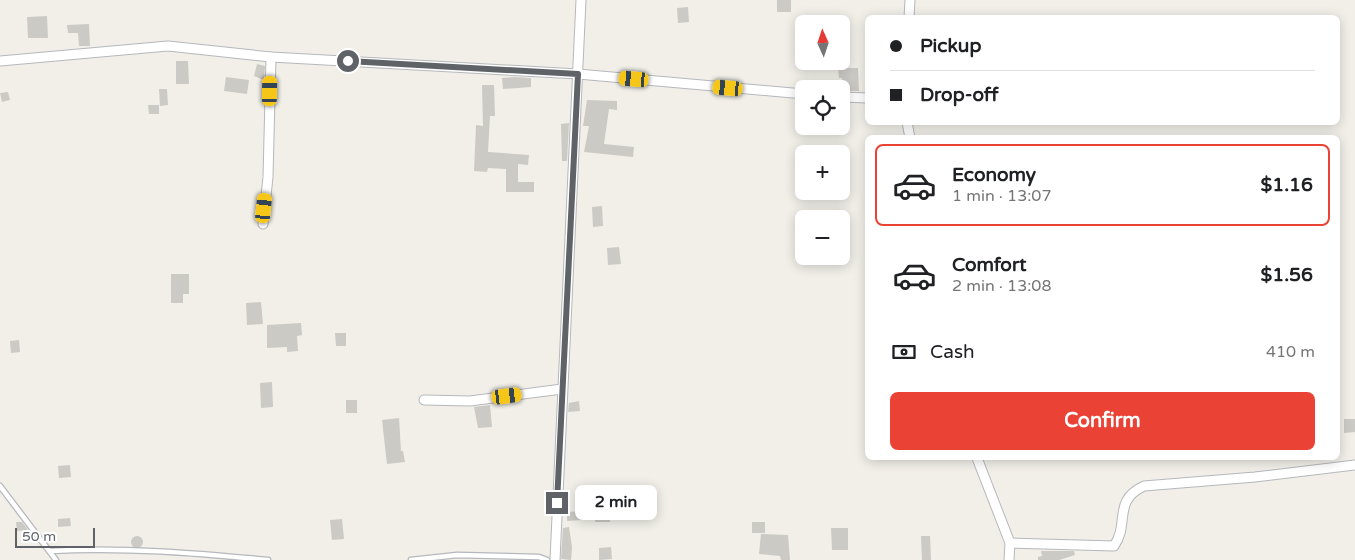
<!DOCTYPE html>
<html lang="en">
<head>
<meta charset="utf-8">
<style>
	body { margin:0; font-family:"Varela Round",sans-serif; background:#f2f2f2; color:#202124; height:100vh; display:flex; flex-direction:column; font-size:19px; white-space:nowrap }
	* { box-sizing:border-box; margin:0 }
	p { font-size:16px; color:#757577 }
	.icon { flex:none; width:28px; height:28px; fill:none; stroke:currentColor; stroke-width:2; stroke-linecap:round; stroke-linejoin:round }
	.map { position:relative; flex:1; overflow:hidden }
	.sheet { position:absolute; left:865px; top:135px; width:475px; height:325px; display:flex; flex-direction:column; background:#fff; border-radius:8px; box-shadow:0 2px 12px #0003 }
	.sheet>* { flex:none }
	.top-card { position:absolute; left:865px; top:15px; width:475px; height:110px; border-radius:8px; box-shadow:0 2px 12px #0003; display:grid; align-content:center; height:110px; padding:0 25px; background:#fff }
	.needle { width:32px; rotate:357deg }
	.fabs { position:absolute; left:795px; top:15px; display:grid; gap:10px }
	.fabs a { display:grid; place-items:center; width:55px; height:55px; border-radius:8px; background:#fff; box-shadow:0 2px 12px #0003; font-size:25px }
	.scale { position:absolute; left:15px; bottom:12px; width:80px; box-sizing:border-box; padding-left:5px; border:2px solid #5f6368; border-top:0; font-size:14px; line-height:18px; white-space:nowrap; color:#5f6368; -webkit-text-stroke:4px #fff; paint-order:stroke }
	.end { position:absolute; width:22px; height:22px; margin:-11px; border:6px solid #5f6368; background:#fff; box-shadow:0 0 0 2px #fff }
	.from { border-radius:50% }
	.bubble { position:absolute; height:35px; border-radius:8px; background:#fff; box-shadow:0 2px 12px #0003; font-size:16px; font-weight:700; line-height:35px; text-align:center }
	.car { position:absolute; width:15px; height:30px; margin:-15px -8px; border-radius:6px; box-shadow:0 0 4px 1px #0007; background:linear-gradient(#f5c518 24%,#345 0 40%,#f5c518 0 76%,#345 0 86%,#f5c518 0) }
	.top-card b { display:flex; align-items:center; gap:18px; height:48px; font-size:19px }
	.top-card b+b { border-top:1px solid #e0e0e0 }
	.top-card i { width:12px; height:12px; background:#202124 }
	ul { padding:9px 0 0; list-style:none }
	li { display:flex; align-items:center; gap:15px; height:82px; margin:0 10px 8px; padding:0 15px; border:2px solid transparent; border-radius:8px }
	li div { flex:1 }
	li b { display:block; font-size:19px }
	li em { font-style:normal; font-weight:700 }
	li.active { border-color:#ea4335 }
	li>.icon { width:45px; height:45px; stroke-width:1.5 }
	.pay { display:flex; align-items:center; gap:12px; height:55px; padding:0 25px; font-size:19px }
	.pay p { margin-inline-start:auto }
	.action { display:flex; gap:10px; margin-top:auto; padding:10px 25px }
	.action a { flex:1; height:58px; border-radius:8px; background:#ea4335; color:#fff; font-size:20px; font-weight:700; line-height:58px; text-align:center }
	.map>svg:first-child { display:block }
	.building { fill:#cccac5 }
	.lines { fill:none; stroke-linecap:round; stroke-linejoin:round }
	.lane-casing { stroke:#b5b8bc; stroke-width:7 }
	.street-casing { stroke:#b5b8bc; stroke-width:11 }
	.lane { stroke:#fff; stroke-width:4.5 }
	.street { stroke:#fff; stroke-width:9 }
	.route { stroke:#5f6368; stroke-width:6 }
</style>
</head>
<body>
<div class="map">
<svg width="1355" height="560" viewBox="0 0 1355 560">
	<rect width="100%" height="100%" fill="#f1efe8"/>
	<g class="building">
		<rect x="777" y="0" width="14" height="12"/>
		<path d="M688,7L689,22L678,23L677,8Z"/>
		<path d="M47,16L48,38H28L27,17Z"/>
		<path d="M89,24L90,46H79L78,33H68L67,25Z"/>
		<path d="M176,61H188L189,84H176Z"/>
		<path d="M257,64L265,66L264,80L254,76Z"/>
		<path d="M838,68H858L859,91H843L842,78H839Z"/>
		<path d="M226,77L249,80L247,94L224,91Z"/>
		<path d="M514,77L531,78V87L503,89L502,78Z"/>
		<path d="M482,85H494L495,116H490L488,152L529,155L528,165L518,164V182H534V192H506V169L488,168L487,172L474,171L476,125L483,126Z"/>
		<path d="M159,89H167L168,105L160,106Z"/>
		<path d="M8,92L10,100L2,102L0,93Z"/>
		<path d="M587,100L617,101V110L609,109L604,144L634,147L633,157L584,152L589,126H583Z"/>
		<path d="M148,105H159V114H149Z"/>
		<path d="M569,123L567,161H562L561,124Z"/>
		<path d="M602,206L603,226L593,227L592,207Z"/>
		<path d="M619,247L621,264L608,265L607,248Z"/>
		<path d="M171,274H189V294H183V303H171Z"/>
		<path d="M261,302L263,324L247,325L246,303Z"/>
		<path d="M301,323L302,335L297,336L298,351L287,352V347L267,348V325Z"/>
		<path d="M335,333H346V346H336Z"/>
		<path d="M19,340L20,352L11,353L10,341Z"/>
		<path d="M272,382L273,407L261,408L260,383Z"/>
		<rect x="346" y="400" width="11" height="13"/>
		<path d="M579,401L580,411L568,412L569,403Z"/>
		<path d="M490,405L492,427L478,428L474,407Z"/>
		<path d="M399,418L401,451H403L405,462L387,464L382,420Z"/>
		<path d="M1344,419H1355V432L1344,433Z"/>
		<path d="M70,465L71,477L59,478L58,466Z"/>
		<path d="M595,508H610V522H595V519L567,521V512L595,510Z"/>
		<path d="M70,518L71,526L58,527V519Z"/>
		<path d="M342,519L344,539L332,540L330,520Z"/>
		<path d="M16,522H22L28,530L17,531Z"/>
		<rect x="752" y="522" width="13" height="11"/>
		<path d="M569,527L572,547L571,560L561,559L563,528Z"/>
		<path d="M831,528H848V550H832Z"/>
		<path d="M761,534L788,535L790,560H781L780,556L759,554Z"/>
		<path d="M921,536H930L931,560H922Z"/>
		<circle cx="137" cy="542" r="6"/>
		<path d="M611,547L612,559L599,560V548Z"/>
		<path d="M1041,551H1074L1075,555L1059,560H1038V557L1042,556Z"/>
	</g>
	<g class="lines">
		<defs>
			<g id="lane">
				<path d="M0,486L56,560"/>
				<path d="M50,551C124,547 195,553 268,560"/>
				<path d="M411,560L457,555L539,557L547,560"/>
			</g>
			<g id="street">
				<path d="M909,18L910,0"/>
				<path d="M0,61L168,46L271,57L578,74L804,94"/>
				<path d="M841,97L868,98"/>
				<path d="M907,122L910,138"/>
				<path d="M263,224L268,177L271,57"/>
				<path d="M424,400L470,401L562,389"/>
				<path d="M977,458L1010,543L1009,560"/>
				<path d="M1010,543L1114,546C1130,523 1112,501 1144,486L1255,477L1355,465"/>
				<path d="M555,560L581,0"/>
			</g>
		</defs>
		<use href="#lane" class="lane-casing"/>
		<use href="#street" class="street-casing"/>
		<use href="#lane" class="lane"/>
		<use href="#street" class="street"/>
	</g>
	<g class="lines">
		<path class="route" d="M348,61L578,74L557,503"/>
	</g>
</svg>
<div class="fabs">
<a><svg class="needle" viewBox="-14 -14 28 28"><path d="M0-13l5 13h-10z" fill="#e53935"/><path d="M0 13l5-13h-10z" fill="#757577"/></svg></a>
<a><svg class="icon" aria-label="locate" viewBox="0 0 24 24"><circle cx="12" cy="12" r="6"/><path d="M12 2v4M12 18v4M2 12h4M18 12h4"/></svg></a>
<a>+</a>
<a>−</a>
</div>
<div class="scale">50 m</div>
<i class="end from" style="left:348px;top:61px"></i>
<i class="end" style="left:557px;top:503px"></i>
<div class="bubble" style="left:575px;top:485px;width:82px">2 min</div>
<i class="car" style="left:634px;top:79px;rotate:275deg"></i>
<i class="car" style="left:728px;top:88px;rotate:275deg"></i>
<i class="car" style="left:270px;top:91px;rotate:1deg"></i>
<i class="car" style="left:264px;top:208px;rotate:6deg"></i>
<i class="car" style="left:507px;top:396px;rotate:83deg"></i>
<div class="top-card">
<b><i class="from"></i>Pickup</b>
<b><i></i>Drop-off</b>
</div>
<section class="sheet">
<ul>
<li class="active"><svg class="icon" aria-label="car" viewBox="0 0 24 24"><path d="M5 17H2v-5l4-1 3-4h7l3 4 3 1v5h-3M9 17h6M6 11h13"/><circle cx="7" cy="17" r="2"/><circle cx="17" cy="17" r="2"/></svg><div><b>Economy</b><p>1 min · 13:07</p></div><em>$1.16</em></li>
<li><svg class="icon" aria-label="car" viewBox="0 0 24 24"><path d="M5 17H2v-5l4-1 3-4h7l3 4 3 1v5h-3M9 17h6M6 11h13"/><circle cx="7" cy="17" r="2"/><circle cx="17" cy="17" r="2"/></svg><div><b>Comfort</b><p>2 min · 13:08</p></div><em>$1.56</em></li>
</ul>
<div class="pay"><svg class="icon" aria-label="cash" viewBox="0 0 24 24"><path d="M3 7h18v10H3z"/><circle cx="12" cy="12" r="2"/></svg>Cash<p>410 m</p></div>
<div class="action"><a>Confirm</a></div>
</section>
</div>
</body>
</html>
